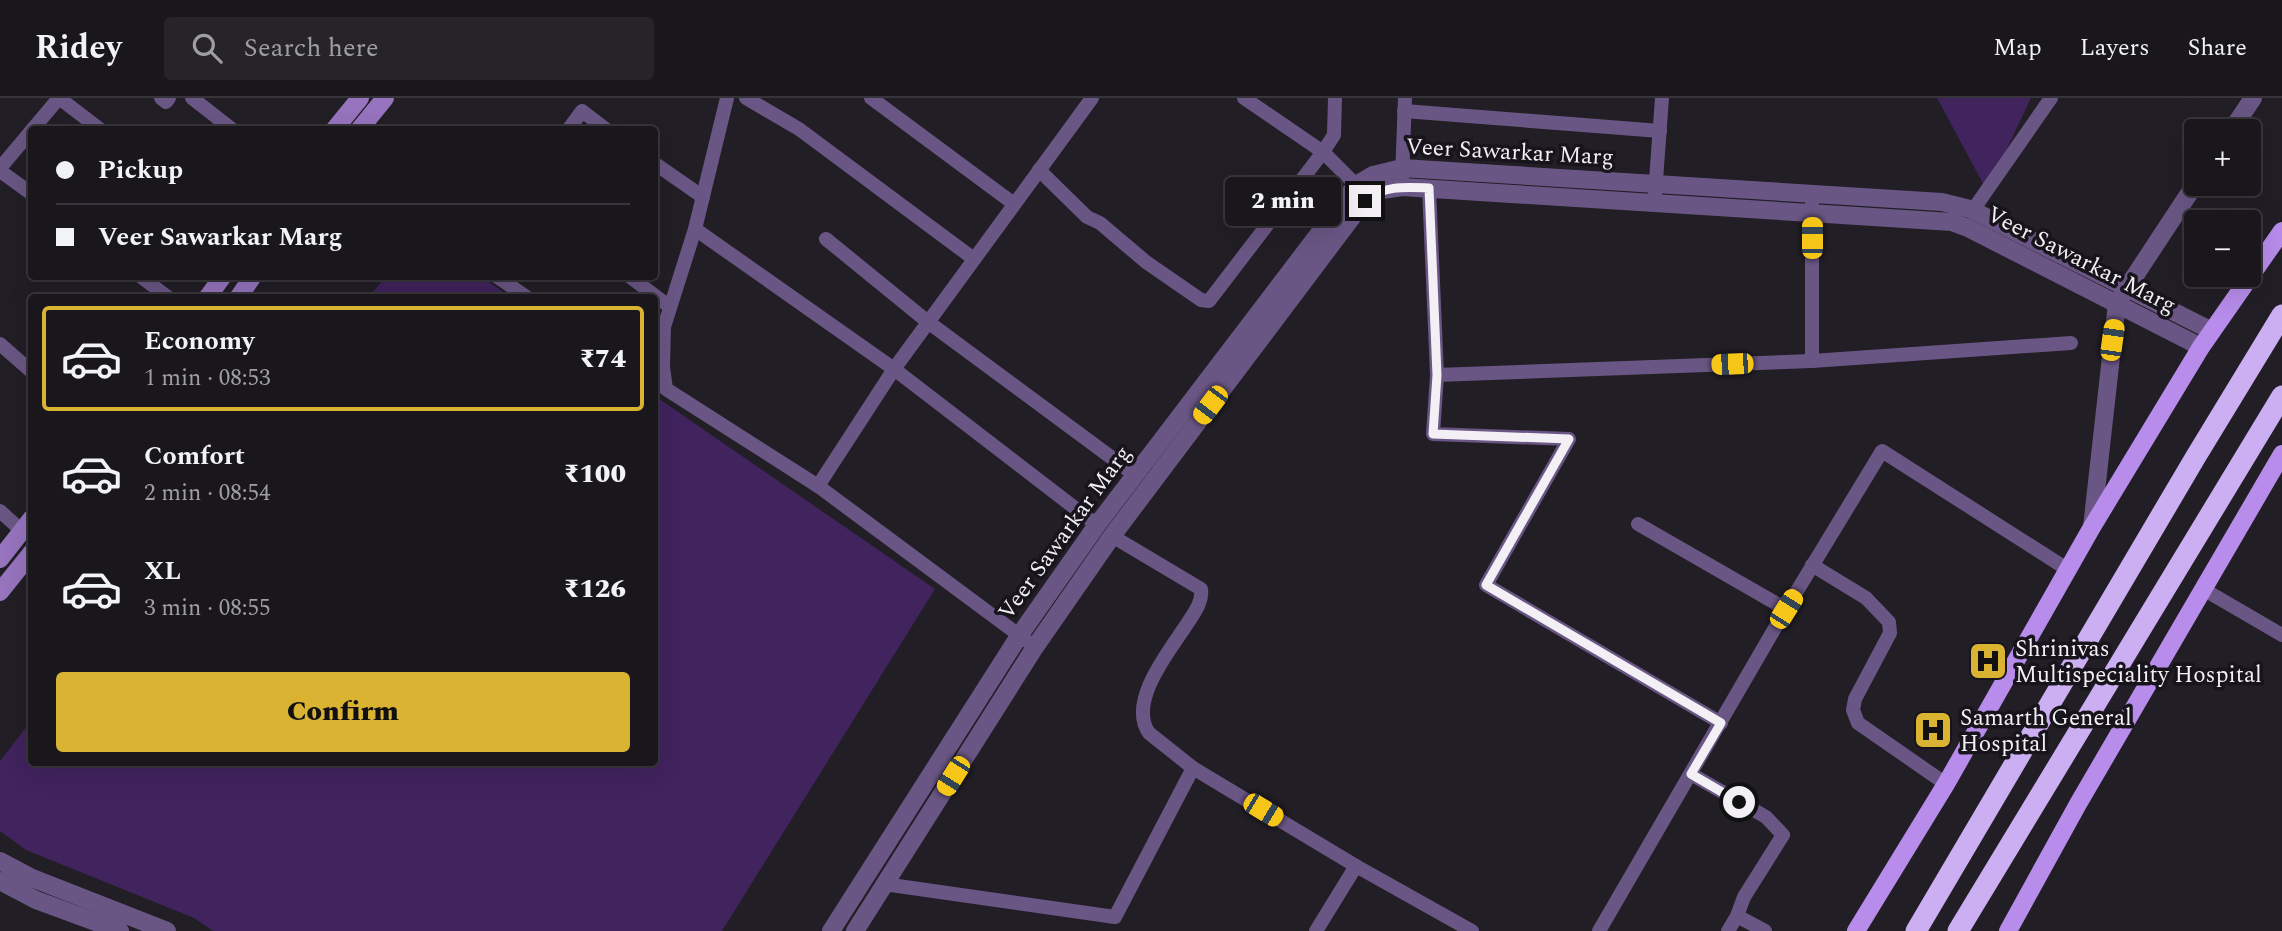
<!DOCTYPE html>
<html lang="en">
<head>
<meta charset="utf-8">
<style>
	body { margin:0; font-family:Spectral,serif; background:#262329; color:#f1f3f6; height:100vh; display:flex; flex-direction:column; font-size:26px; white-space:nowrap }
	* { box-sizing:border-box; margin:0 }
	p { font-size:23px; color:#9f9fa3 }
	.icon { flex:none; width:38px; height:38px; fill:none; stroke:currentColor; stroke-width:2; stroke-linecap:round; stroke-linejoin:round }
	.map { position:relative; flex:1; overflow:hidden }
	.side { position:absolute; left:28px; top:196px; width:630px; height:472px; display:flex; flex-direction:column; background:#19161c; border-radius:7px; box-shadow:0 7px 28px #0002,0 0 0 2px #37353b }
	.side>* { flex:none }
	.top-card { position:absolute; left:28px; top:28px; width:630px; height:154px; border-radius:7px; box-shadow:0 7px 28px #0002,0 0 0 2px #37353b; display:grid; align-content:center; height:154px; padding:0 28px; background:#19161c }
	.buttons { position:absolute; left:2184px; top:21px; display:grid; gap:14px }
	.buttons a { display:grid; place-items:center; width:77px; height:77px; border-radius:7px; background:#19161c; box-shadow:0 7px 28px #0002,0 0 0 2px #37353b; font-size:35px }
	.end { position:absolute; width:32px; height:32px; margin:-16px; border:9px solid #f2eff5; background:#111; box-shadow:0 0 0 4px #111 }
	.from { border-radius:50% }
	.bubble { position:absolute; height:49px; border-radius:7px; background:#19161c; box-shadow:0 7px 28px #0002,0 0 0 2px #37353b; font-size:23px; font-weight:800; line-height:49px; text-align:center }
	.car { position:absolute; width:21px; height:42px; margin:-21px -10px; border-radius:9px; box-shadow:0 0 5px 2px #0007; background:linear-gradient(#f5c518 24%,#345 0 40%,#f5c518 0 76%,#345 0 86%,#f5c518 0) }
	.top-card b { display:flex; align-items:center; gap:24px; height:66px; font-size:26px }
	.top-card b+b { border-top:2px solid #37353b }
	.top-card i { width:18px; height:18px; background:#f1f3f6 }
	ul { padding:12px 0 0; list-style:none }
	li { display:flex; align-items:center; gap:21px; height:105px; margin:0 14px 10px; padding:0 14px; border:4px solid transparent; border-radius:7px }
	li div { flex:1 }
	li b { display:block; font-size:26px }
	li em { font-style:normal; font-weight:800 }
	li.on { border-color:#dab333 }
	li>.icon { width:63px; height:63px; stroke-width:1.5 }
	.action { display:flex; gap:14px; margin-top:auto; padding:14px 28px }
	.action a { flex:1; height:80px; border-radius:7px; background:#dab333; color:#111; font-size:28px; font-weight:800; line-height:80px; text-align:center }
	header { display:flex; align-items:center; gap:42px; box-sizing:border-box; height:98px; padding:0 35px; background:#19161c; border-bottom:2px solid #37353b }
	header strong { font-size:33px }
	nav { display:flex; gap:38px; margin-inline-start:auto; font-size:24px }
	.search { width:490px; height:63px; background:#262329; display:flex; align-items:center; gap:18px; box-sizing:border-box; padding:0 24px; border-radius:7px; color:#9f9fa3; font-size:26px }
	.map>svg:first-child { display:block }
	.green { fill:#41235e }
	.lines { fill:none; stroke-linecap:round; stroke-linejoin:round }
	.minor { stroke:#6a5684; stroke-width:14 }
	.tertiary { stroke:#6a5684; stroke-width:18 }
	.secondary { stroke:#9674be; stroke-width:18 }
	.primary { stroke:#b78ceb; stroke-width:18 }
	.motorway { stroke:#ccaef3; stroke-width:21 }
	.route { stroke:#f2eff5; stroke-width:9 }
	.labels { text-anchor:middle; stroke-width:7; stroke-linejoin:round; paint-order:stroke }
	.street-label { font-size:23px; fill:#f2eff5; stroke:#17141c }
	.poi-label { font-size:23px; fill:#f2eff5; stroke:#17141c; text-anchor:start }
</style>
</head>
<body>
<header>
<strong>Ridey</strong>
<div class="search"><svg class="icon" aria-label="search" viewBox="0 0 24 24"><circle cx="10" cy="10" r="6"/><path d="M15 15l6 6"/></svg>Search here</div>
<nav><a>Map</a><a>Layers</a><a>Share</a></nav>
</header>
<div class="map">
<svg width="2282" height="833" viewBox="0 0 2282 833">
	<rect width="100%" height="100%" fill="#211e25"/>
	<g class="green">
		<path d="M1937,0H2031L1987,93Z"/>
		<path d="M386,178L481,179L511,199H369Z"/>
		<path d="M655,298L935,491L722,833H213L194,820L26,752L0,733V663L31,623L32,665H654Z"/>
	</g>
	<g class="lines">
		<g class="minor">
			<path d="M161,0L166,4L169,0"/>
			<path d="M192,0L233,32"/>
			<path d="M727,0L695,131L894,271L1097,427"/>
			<path d="M746,0L799,31L974,161"/>
			<path d="M871,0L1014,106"/>
			<path d="M1335,0L1334,37L1323,54L1356,87L1361,95"/>
			<path d="M1404,13L1660,33"/>
			<path d="M32,32L59,0L101,32"/>
			<path d="M568,32L582,13L607,32"/>
			<path d="M654,65L703,99"/>
			<path d="M0,70L32,32"/>
			<path d="M1039,72L1087,119L1100,125L1146,164L1201,202L1209,203L1323,54L1244,0"/>
			<path d="M0,73L32,96"/>
			<path d="M1402,80L1405,0"/>
			<path d="M1429,90L1437,277L1812,263L2071,245"/>
			<path d="M1655,96L1662,0"/>
			<path d="M1973,112L2051,0"/>
			<path d="M695,131L664,229L663,269L666,291L818,388"/>
			<path d="M826,141L928,224L1135,377"/>
			<path d="M140,178L169,200"/>
			<path d="M496,178L528,200"/>
			<path d="M629,178L670,209"/>
			<path d="M0,246L32,274"/>
			<path d="M1812,263V95"/>
			<path d="M1437,277L1433,336L1569,341L1486,487L1721,625"/>
			<path d="M0,413L22,433"/>
			<path d="M1638,426L1786,511"/>
			<path d="M1112,438L1201,491C1203,504 1194,515 1187,526C1170,552 1127,604 1149,635L1193,670L1356,768L1472,833"/>
			<path d="M1812,467L1866,500L1889,524L1890,535L1855,601L1853,612L1858,625L1946,686"/>
			<path d="M2203,491L2282,537"/>
			<path d="M1035,549L818,388L894,271L1092,0"/>
			<path d="M1691,676L1766,719L1783,737L1744,799L1737,818L1728,833"/>
			<path d="M884,786L1115,819L1193,670"/>
			<path d="M1737,818L1765,833"/>
			<path d="M1316,833L1356,768"/>
			<path d="M1599,833L1786,511L1882,353L2067,471"/>
		</g>
		<g class="tertiary">
			<path d="M2231,33L2253,0"/>
			<path d="M2092,429L2117,205L2196,85"/>
			<path d="M0,763L32,780L167,833"/>
			<path d="M0,783L36,802L120,833"/>
			<path d="M831,833L1019,538L1097,427L1356,87L1373,77L1402,70L1942,104L1970,111L2212,233"/>
			<path d="M855,833L1035,549L1112,438L1365,102L1382,92L1402,89L1952,124L1968,130L2201,249"/>
		</g>
		<g class="secondary">
			<path d="M334,32L360,0"/>
			<path d="M359,32L385,0"/>
			<path d="M207,200L223,178"/>
			<path d="M238,200L253,178"/>
			<path d="M0,461L32,420"/>
			<path d="M0,494L32,454"/>
		</g>
		<g class="primary">
			<path d="M1856,833L1946,686L2092,429L2201,249L2282,133"/>
			<path d="M2008,833L2078,706L2282,356"/>
		</g>
		<g class="motorway">
			<path d="M1916,833L2195,360L2282,217"/>
			<path d="M1958,833L2282,298"/>
		</g>
	</g>
	<g class="lines">
		<path class="route" d="M1365,103C1385,87 1405,89 1429,90L1437,277L1433,336L1569,341L1486,487L1721,625L1691,676L1739,704"/>
	</g>
	<defs>
		<symbol id="hospital-square" viewBox="-11 -11 22 22"><rect x="-9" y="-9" width="18" height="18" rx="4" fill="#dab333" stroke="#17141c"/><path d="M-5-5h3v3.5h4V-5h3V5h-3V1.5h-4V5h-3Z" fill="#111"/></symbol>
	</defs>
	<g fill-rule="evenodd">
		<use href="#hospital-square" x="1966" y="541" width="44" height="44"/>
		<use href="#hospital-square" x="1911" y="610" width="44" height="44"/>
	</g>
	<g class="labels">
		<g class="street-label">
			<text transform="translate(1510 53) rotate(3)" y="8">Veer Sawarkar Marg</text>
			<text transform="translate(2082 161) rotate(27)" y="8">Veer Sawarkar Marg</text>
			<text transform="translate(1064 434) rotate(-54)" y="8">Veer Sawarkar Marg</text>
		</g>
		<g class="poi-label">
			<text x="2015" y="558">Shrinivas<tspan x="2015" dy="26">Multispeciality Hospital</tspan></text>
			<text x="1960" y="627">Samarth General<tspan x="1960" dy="26">Hospital</tspan></text>
		</g>
	</g>
</svg>
<div class="buttons">
<a>+</a>
<a>−</a>
</div>
<i class="end from" style="left:1739px;top:704px"></i>
<i class="end" style="left:1365px;top:103px"></i>
<div class="bubble" style="left:1225px;top:79px;width:116px">2 min</div>
<i class="car" style="left:1812px;top:140px;rotate:0deg"></i>
<i class="car" style="left:2112px;top:242px;rotate:8deg"></i>
<i class="car" style="left:1732px;top:266px;rotate:268deg"></i>
<i class="car" style="left:1210px;top:307px;rotate:217deg"></i>
<i class="car" style="left:1786px;top:511px;rotate:32deg"></i>
<i class="car" style="left:953px;top:678px;rotate:212deg"></i>
<i class="car" style="left:1263px;top:712px;rotate:121deg"></i>
<div class="top-card">
<b><i class="from"></i>Pickup</b>
<b><i></i>Veer Sawarkar Marg</b>
</div>
<section class="side">
<ul>
<li class="on"><svg class="icon" aria-label="car" viewBox="0 0 24 24"><path d="M5 17H2v-5l4-1 3-4h7l3 4 3 1v5h-3M9 17h6M6 11h13"/><circle cx="7" cy="17" r="2"/><circle cx="17" cy="17" r="2"/></svg><div><b>Economy</b><p>1 min · 08:53</p></div><em>₹74</em></li>
<li><svg class="icon" aria-label="car" viewBox="0 0 24 24"><path d="M5 17H2v-5l4-1 3-4h7l3 4 3 1v5h-3M9 17h6M6 11h13"/><circle cx="7" cy="17" r="2"/><circle cx="17" cy="17" r="2"/></svg><div><b>Comfort</b><p>2 min · 08:54</p></div><em>₹100</em></li>
<li><svg class="icon" aria-label="car" viewBox="0 0 24 24"><path d="M5 17H2v-5l4-1 3-4h7l3 4 3 1v5h-3M9 17h6M6 11h13"/><circle cx="7" cy="17" r="2"/><circle cx="17" cy="17" r="2"/></svg><div><b>XL</b><p>3 min · 08:55</p></div><em>₹126</em></li>
</ul>
<div class="action"><a>Confirm</a></div>
</section>
</div>
</body>
</html>
